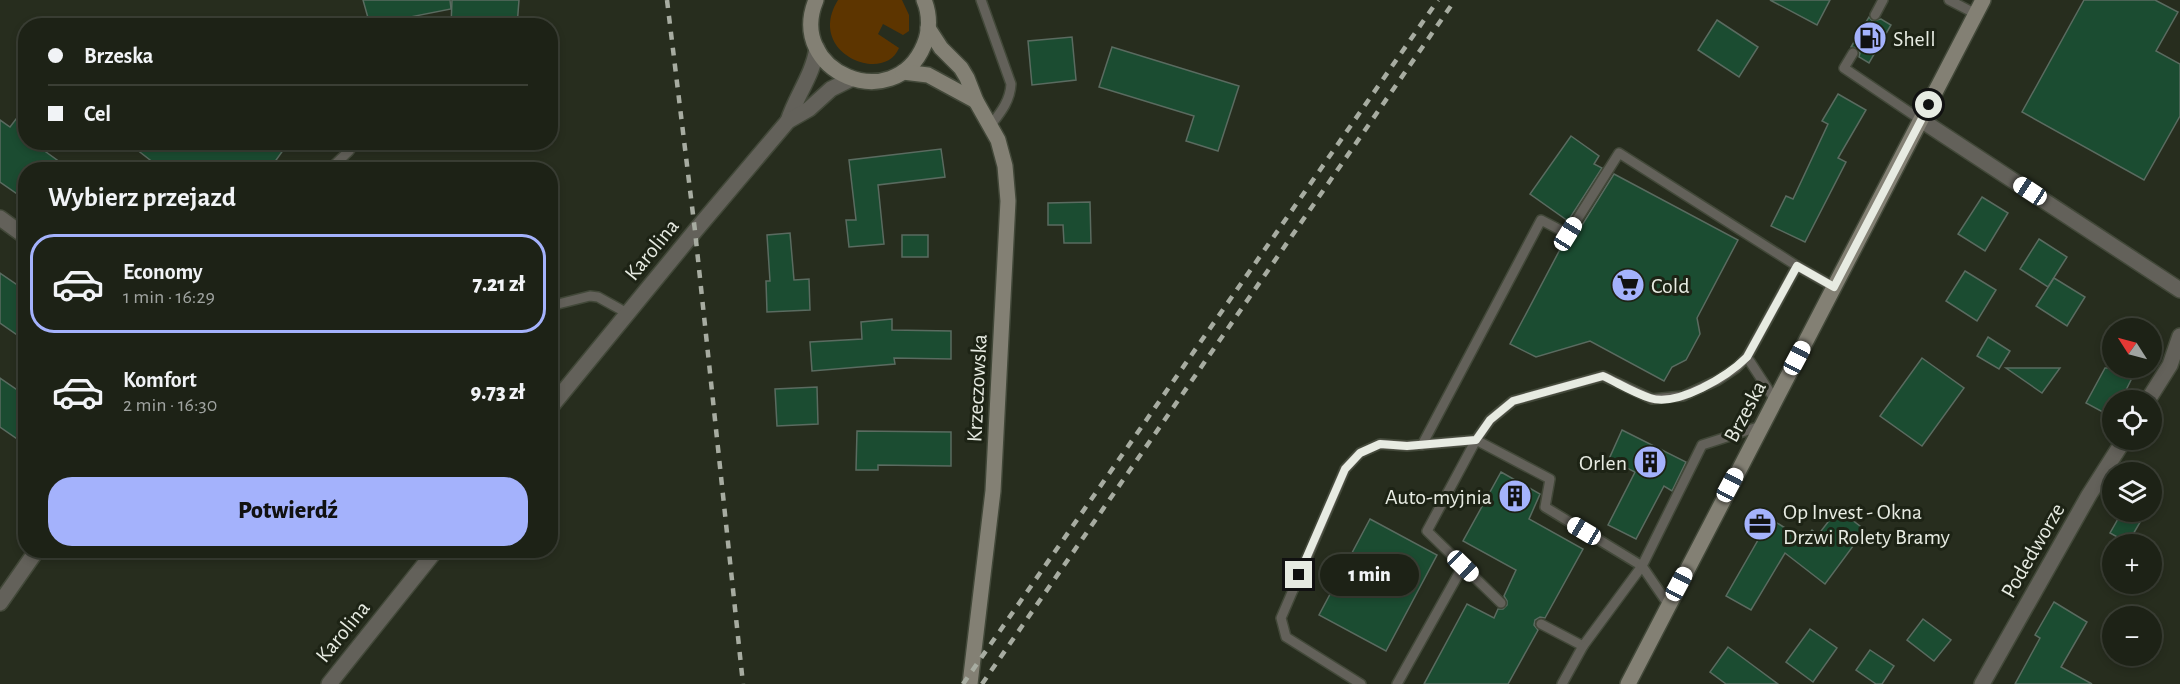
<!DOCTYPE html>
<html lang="pl">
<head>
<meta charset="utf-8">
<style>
	body { margin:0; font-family:"Alegreya Sans",sans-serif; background:#252a1f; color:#f1f3f6; height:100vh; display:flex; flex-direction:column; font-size:22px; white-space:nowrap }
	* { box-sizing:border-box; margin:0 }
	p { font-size:20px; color:#a0a4a1 }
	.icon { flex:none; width:33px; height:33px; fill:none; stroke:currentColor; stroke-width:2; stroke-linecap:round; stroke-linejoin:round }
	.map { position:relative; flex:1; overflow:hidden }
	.drawer { position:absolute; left:18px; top:162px; width:540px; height:396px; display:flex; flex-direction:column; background:#1d2216; border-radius:24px; box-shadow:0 3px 9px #0003,0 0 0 2px #3b3f35 }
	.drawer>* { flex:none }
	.top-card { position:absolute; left:18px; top:18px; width:540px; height:132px; border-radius:24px; box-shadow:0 3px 9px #0003,0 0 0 2px #3b3f35; display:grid; align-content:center; height:132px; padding:0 30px; background:#1d2216 }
	.needle { width:39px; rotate:306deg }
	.controls { position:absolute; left:2102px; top:318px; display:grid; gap:12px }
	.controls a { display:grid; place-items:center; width:60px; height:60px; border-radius:50%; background:#1d2216; box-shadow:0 3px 9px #0003,0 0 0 2px #3b3f35; font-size:30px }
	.end { position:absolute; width:27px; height:27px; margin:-14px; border:8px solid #e7ebe2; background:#111; box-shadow:0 0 0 3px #111 }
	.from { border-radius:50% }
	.bubble { position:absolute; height:42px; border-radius:21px; background:#1d2216; box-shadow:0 3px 9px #0003,0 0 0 2px #3b3f35; font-size:20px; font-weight:800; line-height:42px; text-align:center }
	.car { position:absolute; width:18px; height:36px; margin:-18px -9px; border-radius:8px; box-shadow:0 0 4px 2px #0007; background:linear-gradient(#fff 24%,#345 0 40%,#fff 0 76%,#345 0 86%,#fff 0) }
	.top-card b { display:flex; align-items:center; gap:21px; height:57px; font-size:22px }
	.top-card b+b { border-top:2px solid #3b3f35 }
	.top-card i { width:15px; height:15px; background:#f1f3f6 }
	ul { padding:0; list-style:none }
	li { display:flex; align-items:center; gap:18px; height:99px; margin:0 12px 9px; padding:0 18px; border:3px solid transparent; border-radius:24px }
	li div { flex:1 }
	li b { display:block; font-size:22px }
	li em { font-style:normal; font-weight:800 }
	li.on { border-color:#a4b2fc }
	li>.icon { width:54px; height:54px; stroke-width:1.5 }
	h2 { padding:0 30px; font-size:27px; line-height:72px }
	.action { display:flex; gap:12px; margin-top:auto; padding:12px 30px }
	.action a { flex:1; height:69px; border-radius:24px; background:#a4b2fc; color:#111; font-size:24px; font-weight:800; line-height:69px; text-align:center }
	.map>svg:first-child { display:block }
	.green { fill:#5d3500 }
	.building { fill:#1b4c31; stroke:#5a6b60; stroke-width:1.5 }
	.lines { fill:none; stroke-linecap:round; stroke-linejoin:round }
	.lane-casing { stroke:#424839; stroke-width:12 }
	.street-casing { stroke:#424839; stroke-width:18 }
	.secondary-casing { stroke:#424839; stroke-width:18 }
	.lane { stroke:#63615a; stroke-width:9 }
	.street { stroke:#63615a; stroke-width:15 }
	.secondary { stroke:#838074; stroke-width:15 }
	.rail { stroke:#a7aca1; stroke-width:4.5; stroke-dasharray:8 8; stroke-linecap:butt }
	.route { stroke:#e7ebe2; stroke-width:8 }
	.labels { text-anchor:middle; stroke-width:6; stroke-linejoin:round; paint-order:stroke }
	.poi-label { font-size:22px; fill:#e7ebe2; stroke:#1d2315; text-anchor:start }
	.street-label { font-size:22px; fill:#e7ebe2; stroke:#1d2315 }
</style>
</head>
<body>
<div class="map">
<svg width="2180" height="684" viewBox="0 0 2180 684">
	<rect width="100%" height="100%" fill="#272d1e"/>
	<path class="green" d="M838,0H902L909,15V31L903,35L883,24L878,34L899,48C884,85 805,53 838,0Z"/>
	<g class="building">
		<path d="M363,0H450L451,9L370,25Z"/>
		<path d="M452,0H519L517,26H451Z"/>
		<path d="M1770,0H1830L1817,25Z"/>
		<path d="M2084,0H2155L2178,12L2156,51L2180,64V116L2144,180L2022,112Z"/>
		<path d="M1869,17L1872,21L1881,19L1891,25L1869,63L1859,57L1860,53L1857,48L1851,47Z"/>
		<path d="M1717,20L1758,47L1739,77L1698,50Z"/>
		<path d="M1072,37L1076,80L1032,85L1028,41Z"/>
		<path d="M1112,47L1239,86L1218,151L1186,141L1194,116L1099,87Z"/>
		<path d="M1838,94L1866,110L1838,158L1846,162L1805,242L1771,226L1786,196L1793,199L1828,124L1822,121Z"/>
		<path d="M26,106V142H32L71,170H26V200L0,182V120L10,127Z"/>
		<path d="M1571,136L1599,156L1594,164L1602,168L1568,221L1530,194Z"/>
		<path d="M127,142H289L269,170H163Z"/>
		<path d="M941,149L945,177L878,185L884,244L849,247L846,220H856L849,160Z"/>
		<path d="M1614,174L1738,240L1697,318L1700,334L1686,360L1672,367L1664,381L1590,341L1536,357L1510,344L1565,240L1569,241L1574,238Z"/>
		<path d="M1982,197L2008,213L1985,251L1958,234Z"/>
		<path d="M1090,202L1091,243H1064L1063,225H1048V203Z"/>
		<path d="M790,233L794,280L809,279L810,310L767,312L766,281H770L767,235Z"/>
		<rect x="902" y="235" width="26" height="22"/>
		<path d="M2039,239L2067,257L2048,287L2020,269Z"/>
		<path d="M1965,271L1996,290L1977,321L1946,301Z"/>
		<path d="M0,273L26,291V341L0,323Z"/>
		<path d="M2054,278L2085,297L2067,326L2036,306Z"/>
		<path d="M892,319V330L951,331V359L894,358L895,364L812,371L810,342L862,339L861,322Z"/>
		<path d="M1988,337L2010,351L1999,369L1977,356Z"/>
		<path d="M1922,358L1964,388L1922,446L1880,416Z"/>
		<path d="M2006,368H2060L2042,393Z"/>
		<path d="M2105,368H2137L2121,400H2112V417L2086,403Z"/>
		<path d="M0,378L26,396V445L0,427Z"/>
		<path d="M817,387L818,424L777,426L775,389Z"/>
		<path d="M1622,430L1686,462L1672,491L1664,486L1636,539L1608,525L1635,472L1609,459Z"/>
		<path d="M857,431L951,432V466L878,465V470H856Z"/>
		<path d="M1501,472L1540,494L1529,519L1583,549L1545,618L1540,617L1535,620L1534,625L1538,630L1508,684H1424L1467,604L1494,618L1498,609H1503L1507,605V601L1504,596L1516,570L1463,541Z"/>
		<path d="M1838,509L1865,530L1825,584L1785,553L1751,610L1726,596L1758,540L1750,535L1763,514L1804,540L1812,530L1818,535Z"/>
		<path d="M2122,512H2146L2128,543L2110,533Z"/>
		<path d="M1370,519L1437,555L1386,651L1319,615Z"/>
		<path d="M2054,602L2087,622L2061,667L2092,684H2015L2040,638L2035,635Z"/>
		<path d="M1923,619L1951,640L1934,661L1907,640Z"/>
		<path d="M1810,629L1837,648L1813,682L1786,662Z"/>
		<path d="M1728,647L1743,658L1778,684H1726L1710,672Z"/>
		<path d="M1870,650L1894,666L1882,684H1876L1856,670Z"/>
	</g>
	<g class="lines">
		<defs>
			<g id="lane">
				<path d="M981,0L1011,84C1010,101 1001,112 991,125"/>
				<path d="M1949,0L1976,14"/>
				<path d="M1875,15L1883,0"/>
				<path d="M1853,53L1844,68L1921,120"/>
				<path d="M329,170L349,151L355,142"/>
				<path d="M550,306L590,296L598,297L627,313"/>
				<path d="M1775,400L1747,357L1797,266L1834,287"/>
				<path d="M1422,445L1541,220L1568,234L1619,153L1797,266"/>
				<path d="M1501,603L1427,531L1476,440L1550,479L1545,507L1642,566L1583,646L1541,624"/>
				<path d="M1668,604L1642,566L1702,445L1761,426"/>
				<path d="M1361,684L1286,637L1281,618L1345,469L1360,453L1380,444L1407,446L1476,440L1490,420L1513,401L1603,376L1652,399L1683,396L1718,380L1736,368L1747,357"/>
				<path d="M1397,684L1463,566"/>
				<path d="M1562,684L1583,646"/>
			</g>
			<g id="street">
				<path d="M1921,120L2180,290"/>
				<path d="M788,121C796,96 813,75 817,48"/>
				<path d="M0,218L26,237"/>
				<path d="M2148,400L2170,365L2180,336"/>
				<path d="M550,408L695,231L788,121L809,109L831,89L851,79"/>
				<path d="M0,603L37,550"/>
				<path d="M329,684L436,550"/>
				<path d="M1982,684L2089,495L2124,440"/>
			</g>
			<g id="secondary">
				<path d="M816,0C786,72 894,117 924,45C930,31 930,14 924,0"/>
				<path d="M928,28L941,48L961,68L967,78L976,101L998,140L1005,166L1008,201L993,491L970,684"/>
				<path d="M903,72L928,75L976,101"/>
				<path d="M1628,684L1983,0"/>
			</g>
		</defs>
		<use href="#lane" class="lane-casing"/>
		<use href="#street" class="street-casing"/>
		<use href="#secondary" class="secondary-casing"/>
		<use href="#lane" class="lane"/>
		<use href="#street" class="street"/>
		<use href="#secondary" class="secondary"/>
		<g class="rail">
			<path d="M667,0L695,231L743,684"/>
			<path d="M963,684L1438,0"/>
			<path d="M982,684L1455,0"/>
		</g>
	</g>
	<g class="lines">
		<path class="route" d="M1299,575L1345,469L1360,453L1380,444L1407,446L1476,440L1490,420L1513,401L1603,376C1618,383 1634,393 1650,398C1678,407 1728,376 1747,357L1797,266L1834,287L1929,105"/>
	</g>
	<defs>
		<symbol id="fuel-disc" viewBox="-11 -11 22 22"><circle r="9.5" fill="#a4b2fc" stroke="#1d2315"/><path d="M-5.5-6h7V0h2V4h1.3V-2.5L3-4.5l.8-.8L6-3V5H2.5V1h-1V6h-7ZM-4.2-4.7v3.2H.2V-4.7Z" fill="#111"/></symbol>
		<symbol id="supermarket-disc" viewBox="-11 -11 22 22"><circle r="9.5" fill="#a4b2fc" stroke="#1d2315"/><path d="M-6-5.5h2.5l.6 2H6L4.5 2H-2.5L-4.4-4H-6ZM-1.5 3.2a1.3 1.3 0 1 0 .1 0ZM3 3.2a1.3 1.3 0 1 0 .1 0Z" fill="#111"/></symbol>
		<symbol id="building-disc" viewBox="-11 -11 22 22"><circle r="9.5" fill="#a4b2fc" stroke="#1d2315"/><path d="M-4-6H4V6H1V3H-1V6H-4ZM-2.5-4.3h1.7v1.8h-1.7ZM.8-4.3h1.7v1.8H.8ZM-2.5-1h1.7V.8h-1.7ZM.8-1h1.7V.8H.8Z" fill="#111"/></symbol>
		<symbol id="office-disc" viewBox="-11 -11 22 22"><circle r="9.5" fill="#a4b2fc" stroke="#1d2315"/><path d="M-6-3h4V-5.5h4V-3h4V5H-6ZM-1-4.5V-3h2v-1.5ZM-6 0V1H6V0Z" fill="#111"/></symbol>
	</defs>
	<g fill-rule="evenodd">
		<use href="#fuel-disc" x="1851" y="19" width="38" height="38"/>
		<use href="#supermarket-disc" x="1609" y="266" width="38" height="38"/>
		<use href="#building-disc" x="1631" y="443" width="38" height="38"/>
		<use href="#building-disc" x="1496" y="477" width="38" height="38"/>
		<use href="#office-disc" x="1741" y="505" width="38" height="38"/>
	</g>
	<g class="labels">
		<g class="poi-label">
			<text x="1893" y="46">Shell</text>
			<text x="1651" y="293">Cold</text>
			<text x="1627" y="470" text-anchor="end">Orlen</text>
			<text x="1492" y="504" text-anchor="end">Auto-myjnia</text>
			<text x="1783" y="519">Op Invest - Okna<tspan x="1783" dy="25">Drzwi Rolety Bramy</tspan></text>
		</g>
		<g class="street-label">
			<text transform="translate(651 249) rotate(-51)" y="8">Karolina</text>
			<text transform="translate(976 388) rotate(-87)" y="8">Krzeczowska</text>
			<text transform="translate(1744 411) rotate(-62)" y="8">Brzeska</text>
			<text transform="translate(2032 550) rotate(-60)" y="8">Podedworze</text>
			<text transform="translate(342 631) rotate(-51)" y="8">Karolina</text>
		</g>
	</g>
</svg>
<div class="controls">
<a><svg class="needle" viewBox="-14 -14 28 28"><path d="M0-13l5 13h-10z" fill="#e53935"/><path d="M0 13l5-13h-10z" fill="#a0a4a1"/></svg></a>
<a><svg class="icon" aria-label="locate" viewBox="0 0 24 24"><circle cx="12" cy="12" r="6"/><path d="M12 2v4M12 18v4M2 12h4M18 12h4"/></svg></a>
<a><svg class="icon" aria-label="layers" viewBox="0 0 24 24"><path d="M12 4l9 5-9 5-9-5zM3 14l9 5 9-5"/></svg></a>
<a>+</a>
<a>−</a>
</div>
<i class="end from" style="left:1929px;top:105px"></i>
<i class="end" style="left:1299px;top:575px"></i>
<div class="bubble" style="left:1320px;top:554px;width:99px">1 min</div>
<i class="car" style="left:2030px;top:191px;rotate:303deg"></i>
<i class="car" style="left:1568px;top:234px;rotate:32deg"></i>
<i class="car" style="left:1797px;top:358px;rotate:28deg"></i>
<i class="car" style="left:1730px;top:485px;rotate:28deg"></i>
<i class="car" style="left:1584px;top:531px;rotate:301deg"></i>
<i class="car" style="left:1463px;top:566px;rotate:134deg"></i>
<i class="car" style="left:1679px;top:584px;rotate:28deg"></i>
<div class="top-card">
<b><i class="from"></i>Brzeska</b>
<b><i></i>Cel</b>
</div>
<section class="drawer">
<h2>Wybierz przejazd</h2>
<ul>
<li class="on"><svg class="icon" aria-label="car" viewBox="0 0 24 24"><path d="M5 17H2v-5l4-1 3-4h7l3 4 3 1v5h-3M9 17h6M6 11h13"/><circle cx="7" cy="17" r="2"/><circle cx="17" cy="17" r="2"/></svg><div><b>Economy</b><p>1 min · 16:29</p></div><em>7.21 zł</em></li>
<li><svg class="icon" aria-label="car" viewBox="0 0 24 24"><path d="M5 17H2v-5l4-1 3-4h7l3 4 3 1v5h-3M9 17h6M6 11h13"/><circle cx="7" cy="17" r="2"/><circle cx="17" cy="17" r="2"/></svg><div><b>Komfort</b><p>2 min · 16:30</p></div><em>9.73 zł</em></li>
</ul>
<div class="action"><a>Potwierdź</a></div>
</section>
</div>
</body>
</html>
